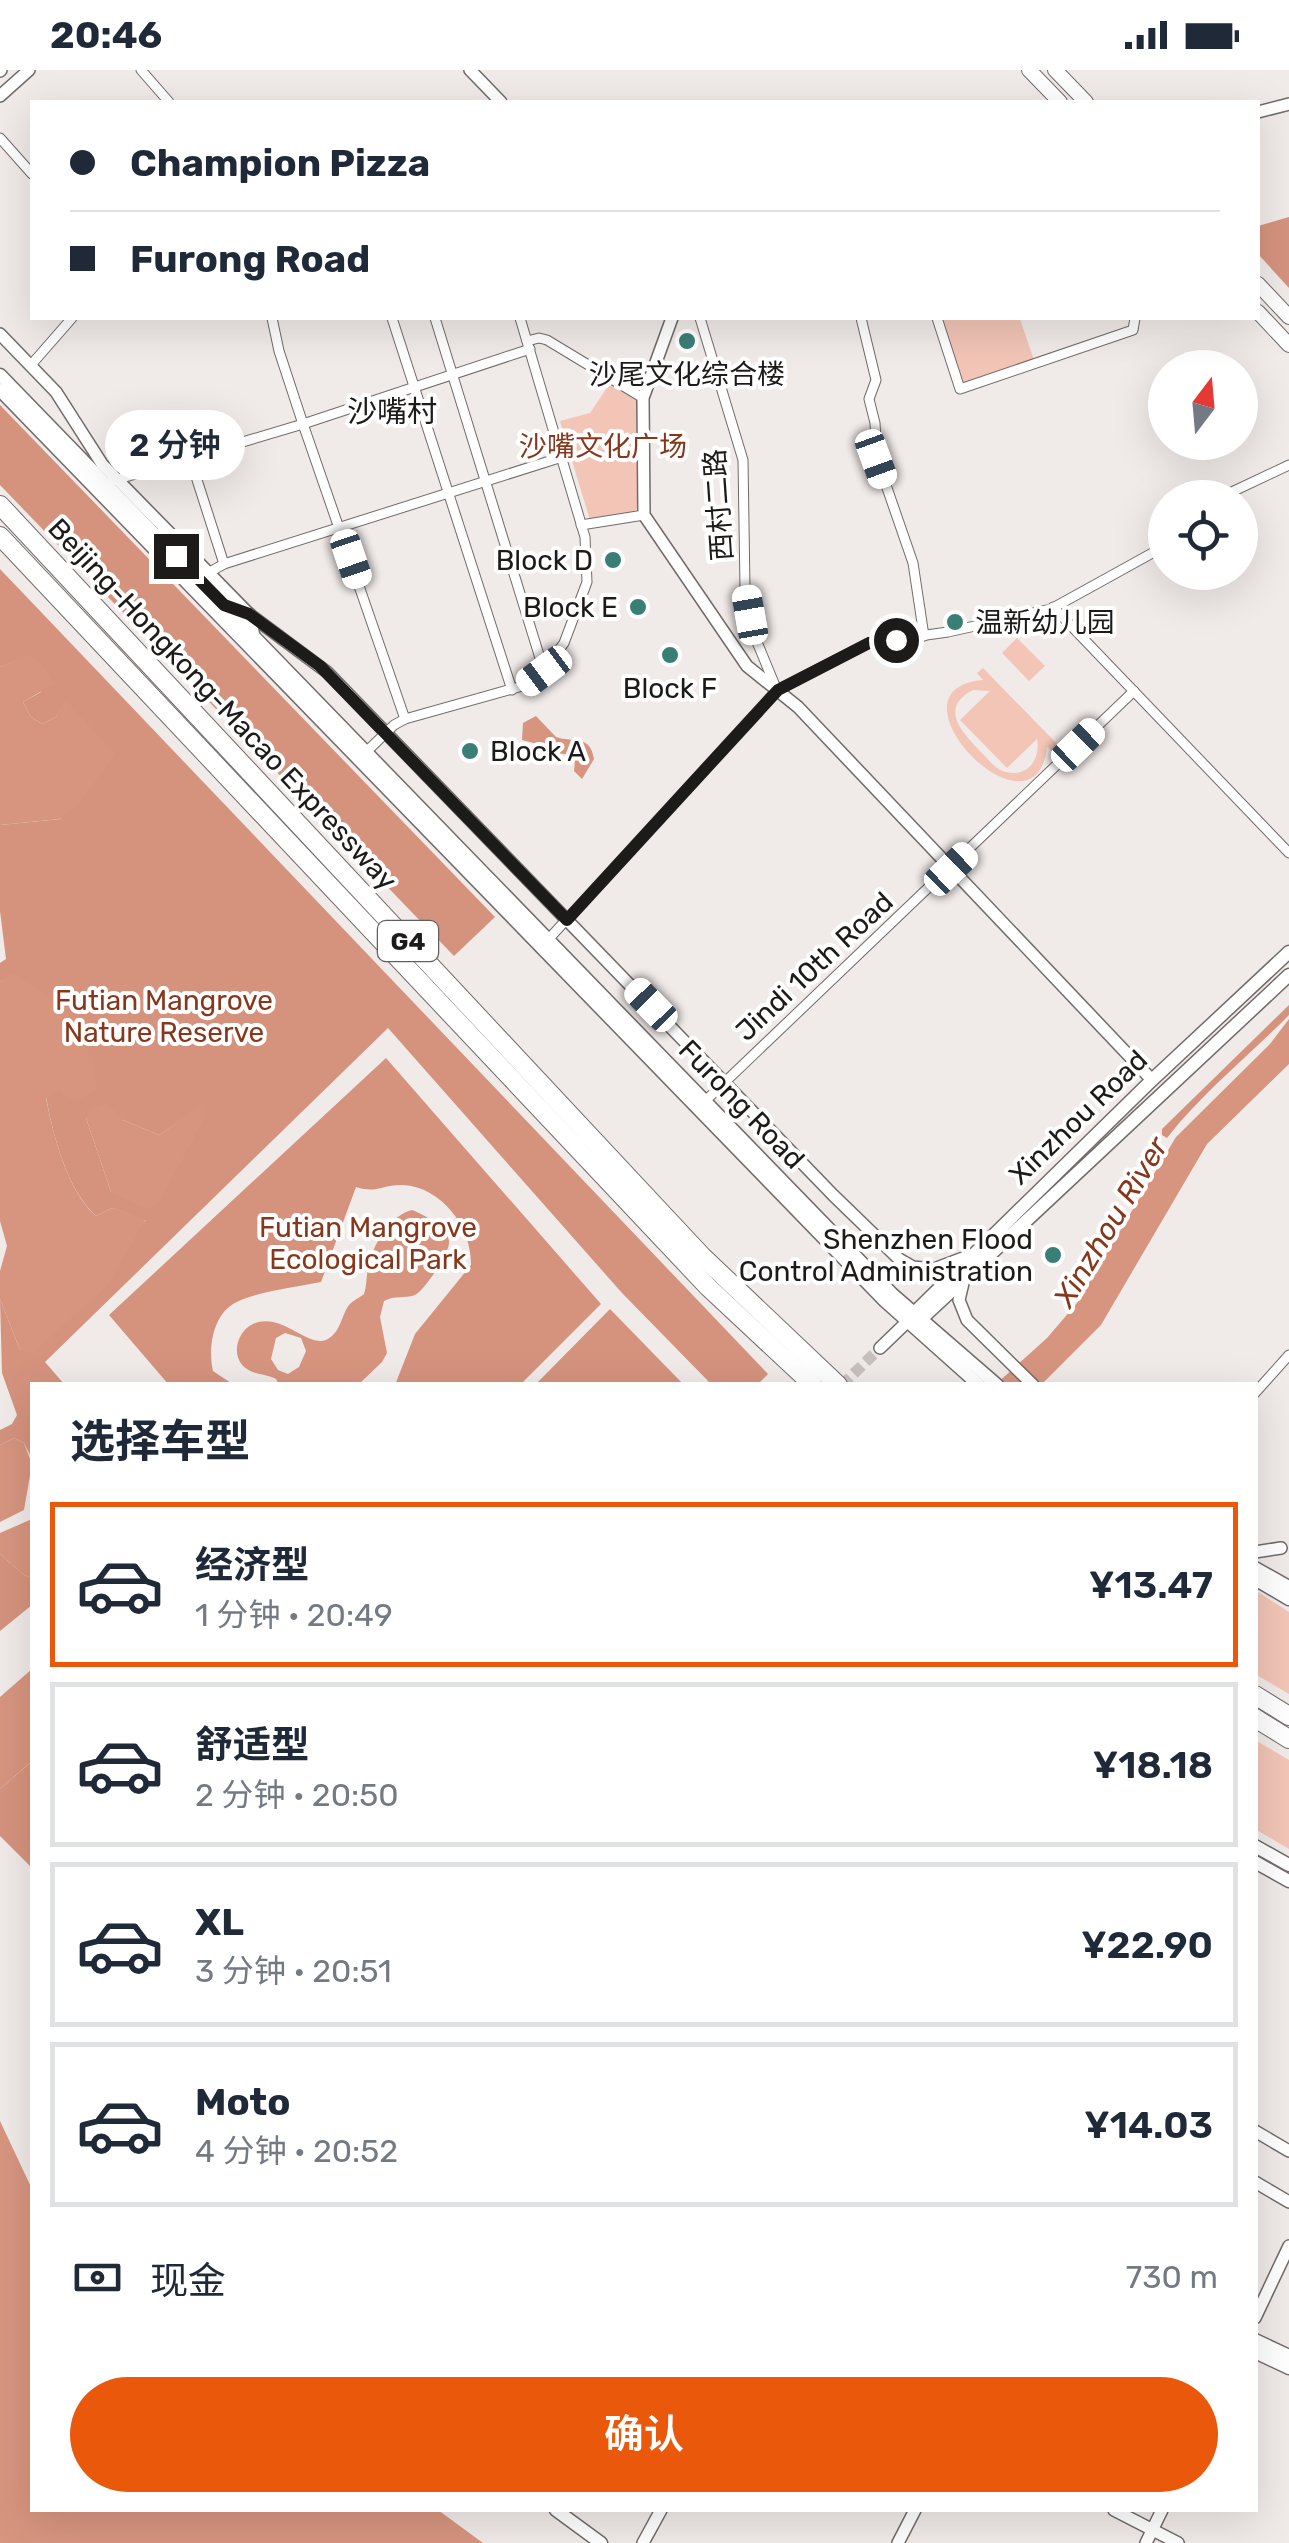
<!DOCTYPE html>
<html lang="zh">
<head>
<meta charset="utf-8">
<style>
	body { margin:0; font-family:Rubik,"Noto Sans SC",sans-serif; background:#f2f2f3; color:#1f2937; height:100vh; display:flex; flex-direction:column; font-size:38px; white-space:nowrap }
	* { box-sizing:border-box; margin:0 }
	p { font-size:32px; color:#747a83 }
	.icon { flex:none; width:55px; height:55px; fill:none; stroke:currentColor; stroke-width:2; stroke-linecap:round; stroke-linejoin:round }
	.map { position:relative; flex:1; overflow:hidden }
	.sheet { position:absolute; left:30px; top:1312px; width:1228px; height:1130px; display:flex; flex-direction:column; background:#fff; border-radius:0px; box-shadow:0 10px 40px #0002 }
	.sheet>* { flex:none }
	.guide { position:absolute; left:30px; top:30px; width:1230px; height:220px; border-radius:0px; box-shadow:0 10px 40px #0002; display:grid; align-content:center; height:220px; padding:0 40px; background:#fff }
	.needle { width:65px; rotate:16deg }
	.controls { position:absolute; left:1148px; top:280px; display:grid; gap:20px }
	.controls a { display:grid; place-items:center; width:110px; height:110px; border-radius:50%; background:#fff; box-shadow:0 10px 40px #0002; font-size:50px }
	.end { position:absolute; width:45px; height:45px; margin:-22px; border:12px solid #1d1b1a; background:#fff; box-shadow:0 0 0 5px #fff }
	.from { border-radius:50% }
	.bubble { position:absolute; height:70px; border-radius:35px; background:#fff; box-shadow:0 10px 40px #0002; font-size:32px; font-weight:600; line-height:70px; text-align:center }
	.car { position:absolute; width:30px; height:60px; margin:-30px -15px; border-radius:12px; box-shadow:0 0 8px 2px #0007; background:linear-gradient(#fff 24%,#345 0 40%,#fff 0 76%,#345 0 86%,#fff 0) }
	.guide b { display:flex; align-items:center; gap:35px; height:95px; font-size:38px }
	.guide b+b { border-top:2px solid #e0e1e3 }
	.guide i { width:25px; height:25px; background:#1f2937 }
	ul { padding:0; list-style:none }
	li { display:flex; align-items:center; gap:30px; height:165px; margin:0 20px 15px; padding:0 20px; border:5px solid #e0e1e3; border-radius:0px }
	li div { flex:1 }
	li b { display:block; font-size:38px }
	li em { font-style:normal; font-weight:600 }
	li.on { border-color:#ea580c }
	li>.icon { width:90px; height:90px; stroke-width:1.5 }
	h2 { padding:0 40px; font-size:45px; line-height:120px }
	.pay { display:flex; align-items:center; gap:25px; height:110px; padding:0 40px; font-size:38px }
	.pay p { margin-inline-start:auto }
	.cta { display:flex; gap:20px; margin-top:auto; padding:20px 40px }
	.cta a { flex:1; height:115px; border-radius:60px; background:#ea580c; color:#fff; font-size:40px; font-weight:600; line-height:115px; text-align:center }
	.status { display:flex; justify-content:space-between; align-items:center; height:70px; padding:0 50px; background:#fff; direction:ltr }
	.status svg { height:28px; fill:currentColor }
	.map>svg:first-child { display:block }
	.green { fill:#f2c5b6; fill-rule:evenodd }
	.forest { fill:#d5937e; fill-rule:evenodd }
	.water { fill:#d7957f; fill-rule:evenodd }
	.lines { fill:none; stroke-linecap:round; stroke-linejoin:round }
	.tertiary-tunnel { stroke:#c6c1bf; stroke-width:11; stroke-dasharray:11 5.5; stroke-linecap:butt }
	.minor-casing { stroke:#716b6a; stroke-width:11 }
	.tertiary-casing { stroke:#716b6a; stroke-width:14 }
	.secondary-casing { stroke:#716b6a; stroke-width:15 }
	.primary-casing { stroke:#716b6a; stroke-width:16 }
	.motorway-casing { stroke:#716b6a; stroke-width:20 }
	.minor { stroke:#fff; stroke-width:9 }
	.tertiary { stroke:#fff; stroke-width:11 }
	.secondary { stroke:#fff; stroke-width:12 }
	.primary { stroke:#fff; stroke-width:14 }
	.motorway { stroke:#fff; stroke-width:18 }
	.route { stroke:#1d1b1a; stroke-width:12 }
	.poi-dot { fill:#3a7f74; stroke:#fff; stroke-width:4 }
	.labels { text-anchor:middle; stroke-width:8; stroke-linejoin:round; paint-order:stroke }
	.shield { fill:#fff; stroke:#615f5f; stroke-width:2.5 }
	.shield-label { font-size:25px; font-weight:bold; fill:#1d1b1a }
	.poi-label { font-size:28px; fill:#1d1b1a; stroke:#fff; text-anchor:end }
	.park-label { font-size:28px; fill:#87381c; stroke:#fff }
	.street-label { font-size:28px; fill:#1d1b1a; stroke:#fff }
	.neighbourhood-label { font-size:30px; fill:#1d1b1a; stroke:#fff }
	.water-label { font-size:30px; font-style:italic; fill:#87381c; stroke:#fff }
</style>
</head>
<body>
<div class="status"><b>20:46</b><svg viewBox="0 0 49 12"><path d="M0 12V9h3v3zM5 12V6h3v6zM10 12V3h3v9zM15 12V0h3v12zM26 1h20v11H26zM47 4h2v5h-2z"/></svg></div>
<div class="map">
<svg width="1289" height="2473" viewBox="0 0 1289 2473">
	<rect width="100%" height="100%" fill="#f0eae8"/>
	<g class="green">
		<path d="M941,248L1020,249L1034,290L964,314Z"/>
		<path d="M611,312L638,328V437L634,442L590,450L560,351L590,343Z"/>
		<path d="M1017,568L1045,596L1029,611L1002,583Z"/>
		<path d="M983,598L1060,677L1054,683L1047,677C1035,780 878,619 983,610L977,603ZM973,620L990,621L960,650L1007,698L1037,669C1041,688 1028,708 1006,702C996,700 989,690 982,683C964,664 937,639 973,620Z"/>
		<path d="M1255,1520L1289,1542V1624L1255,1604Z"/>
		<path d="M1255,1670L1289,1690V1779L1255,1759Z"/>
	</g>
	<g class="forest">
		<path d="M1289,147V218L1258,184V156Z"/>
		<path d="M0,335L495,847L454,886L0,415Z"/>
		<path d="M0,499L768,1304L757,1315H712L622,1223L388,958L45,1292L65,1315H32V1389L24,1373L14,1368L0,1375V1360L12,1354L17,1345L2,1303L0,1229L20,1280L146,1150L112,1138L96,1146C67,1120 53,1065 46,1027L59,1020L14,904L0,912V893L6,889L0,841V755L61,749L66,630L56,647L42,654L31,647L23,632L41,622L29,586L0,597ZM199,1038L111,1122L86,1048L123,1050L159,1065Z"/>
		<path d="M1289,935V945C1249,986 1203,1022 1167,1068L1162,1065V1059Z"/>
		<path d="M386,988L601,1234L520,1315H395L415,1264L471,1195C472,1158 442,1117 403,1115C382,1114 378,1124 356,1117L321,1212C297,1217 253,1222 233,1234C212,1247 208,1280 213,1301L234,1315H169L109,1245Z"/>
		<path d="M610,1239L684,1315H535Z"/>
		<path d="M0,1484L24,1505L32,1508V1535L0,1561Z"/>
		<path d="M30,1693L32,1698V1798L0,1766V1719Z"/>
	</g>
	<g class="water">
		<path d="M29,585L39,591L54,614L23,632L31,647L42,654L56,647L65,629L115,684L79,734L60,749L0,755V597Z"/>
		<path d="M536,646L556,667C574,673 590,664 594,689L582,709L574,701L575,690L572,685L555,683L549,677L522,670L523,653Z"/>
		<path d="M13,903C62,931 91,963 97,1020L74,1032L59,1021L46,1028C53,1064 67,1121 96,1146L112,1138L146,1149L107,1216L33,1283L20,1280L0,1229V1201L7,1176L0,1151V912Z"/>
		<path d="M1289,949V994L1207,1074L1101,1255L1041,1315H995L1047,1268L1077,1233L1176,1067L1270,974Z"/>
		<path d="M108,1033L123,1050L159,1065L199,1037L206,1045L160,1131L148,1140L111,1122L86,1048L90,1038Z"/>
		<path d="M412,1140C423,1144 448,1158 449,1171C451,1181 424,1221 415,1225C404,1229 395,1225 384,1231L380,1247L387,1283L382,1292L358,1315H279L276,1309C267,1304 255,1305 247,1299C230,1288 236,1262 253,1254C280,1241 307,1277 326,1270C339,1264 341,1249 347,1238C351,1231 358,1229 364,1224C367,1215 366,1208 368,1199C371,1177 390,1145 412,1140ZM285,1263L301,1268L306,1281L299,1297L288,1304L278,1300L271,1289L276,1268Z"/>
		<path d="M14,1368L24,1373L32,1394L24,1440L0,1452V1375Z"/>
		<path d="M32,1449V1508L24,1505L0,1484V1463Z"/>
		<path d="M32,1599V1691L0,1719V1627Z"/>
		<path d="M0,2051L32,2119V2440H438L483,2473H0Z"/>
	</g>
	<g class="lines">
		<path class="tertiary-tunnel" d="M842,1315L880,1278"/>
		<defs>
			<g id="minor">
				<path d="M141,0L169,32"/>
				<path d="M0,68L32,104"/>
				<path d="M272,248L279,281L303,354L405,649"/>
				<path d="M392,248L512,620"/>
				<path d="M435,248L544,601"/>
				<path d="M700,248L743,390L745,518L757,572L776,618"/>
				<path d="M861,248L876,310L869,329L875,353L877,389L913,493L924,566"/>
				<path d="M937,248L960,319L1133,260L1135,248"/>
				<path d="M527,271L539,268L547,270L643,328"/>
				<path d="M31,295L72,248"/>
				<path d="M190,388L224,494"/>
				<path d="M112,411L303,354L530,279"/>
				<path d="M1219,428L1289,395"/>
				<path d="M581,455L644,445"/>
				<path d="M208,503L224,494L559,388"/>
				<path d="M1053,537L1289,783"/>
				<path d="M364,684L394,655L405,649L526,615L544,601L564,573L587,512L585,467L520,248"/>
				<path d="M545,873L777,620L869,573L948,562L1051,539L1165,476"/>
				<path d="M702,1034L1134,621"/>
				<path d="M1255,1323L1289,1285"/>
			</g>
			<g id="tertiary">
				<path d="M470,0L501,32"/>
				<path d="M0,1L1,0"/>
				<path d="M0,26L29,0"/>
				<path d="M1258,42L1289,34"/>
				<path d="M672,248L643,328L644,445L747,596L798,637L1152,1010"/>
				<path d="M0,264L56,322L102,394L249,544L327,602L833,1125L899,1189L913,1197L934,1199L971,1185"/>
				<path d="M964,1209L959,1230L967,1250L1033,1315"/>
				<path d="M880,1278L907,1252"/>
				<path d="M1255,1482L1281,1478"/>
				<path d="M1255,2061L1289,2081"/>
				<path d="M1255,2112L1289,2132"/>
				<path d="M1255,2248L1289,2176"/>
				<path d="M1114,2440L1178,2473"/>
				<path d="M643,2473L661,2440"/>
				<path d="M898,2473L915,2440"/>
				<path d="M1146,2473L1162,2440"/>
			</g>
			<g id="secondary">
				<path d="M0,305L892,1224L997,1315"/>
				<path d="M0,320L885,1231L979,1315"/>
				<path d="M226,536L249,544L253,564"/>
				<path d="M909,1248L1152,1010L1289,882"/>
				<path d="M913,1251L920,1250L933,1238L1289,905"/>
				<path d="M1255,1498L1289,1517"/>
				<path d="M1255,1509L1289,1529"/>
				<path d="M1255,1776L1289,1795"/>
				<path d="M1255,1792L1289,1811"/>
				<path d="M1255,2270L1289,2286"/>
				<path d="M1255,2282L1289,2298"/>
				<path d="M556,2440L601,2473"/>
			</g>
			<g id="primary">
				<path d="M1029,0L1060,32"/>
				<path d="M1055,0L1086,32"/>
				<path d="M1258,214L1289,247"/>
				<path d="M1258,242L1289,275"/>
			</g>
			<g id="motorway">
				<path d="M0,435L702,1186L838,1315"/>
				<path d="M0,466L708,1217L813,1315"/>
				<path d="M1255,1625L1289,1646"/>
				<path d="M1255,1648L1289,1669"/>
			</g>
		</defs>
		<use href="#minor" class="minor-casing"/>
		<use href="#tertiary" class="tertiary-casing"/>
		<use href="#secondary" class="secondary-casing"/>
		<use href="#primary" class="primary-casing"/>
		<use href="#motorway" class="motorway-casing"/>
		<use href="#minor" class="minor"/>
		<use href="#tertiary" class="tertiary"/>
		<use href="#secondary" class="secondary"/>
		<use href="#primary" class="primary"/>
		<use href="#motorway" class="motorway"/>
	</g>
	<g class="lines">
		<path class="route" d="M176,486L224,535L249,544L320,596L567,850L778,620L869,573L896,570"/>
	</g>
	<g class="poi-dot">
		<circle cx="687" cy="271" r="10"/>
		<circle cx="613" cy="490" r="10"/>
		<circle cx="638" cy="537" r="10"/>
		<circle cx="955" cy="552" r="10"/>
		<circle cx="670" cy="585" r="10"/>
		<circle cx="470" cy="681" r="10"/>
		<circle cx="1053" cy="1185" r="10"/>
	</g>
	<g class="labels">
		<rect class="shield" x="378" y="851" width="60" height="40" rx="8"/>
		<g class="shield-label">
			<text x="408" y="880">G4</text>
		</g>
		<g class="poi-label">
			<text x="687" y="314" text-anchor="middle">沙尾文化综合楼</text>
			<text x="593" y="500">Block D</text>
			<text x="618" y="547">Block E</text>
			<text x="975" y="562" text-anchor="start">温新幼儿园</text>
			<text x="670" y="628" text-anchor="middle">Block F</text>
			<text x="490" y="691" text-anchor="start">Block A</text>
			<text x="1033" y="1179">Shenzhen Flood<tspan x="1033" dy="32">Control Administration</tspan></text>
		</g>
		<g class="park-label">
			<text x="603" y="386">沙嘴文化广场</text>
			<text x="164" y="940">Futian Mangrove<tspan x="164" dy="32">Nature Reserve</tspan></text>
			<text x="368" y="1167">Futian Mangrove<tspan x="368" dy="32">Ecological Park</tspan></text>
		</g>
		<g class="street-label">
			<text transform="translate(718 435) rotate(-94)" y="10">西村二路</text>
			<text transform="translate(223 634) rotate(47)" y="10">Beijing-Hongkong-Macao Expressway</text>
			<text transform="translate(814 896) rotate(-43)" y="10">Jindi 10th Road</text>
			<text transform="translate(742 1034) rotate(46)" y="10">Furong Road</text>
			<text transform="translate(1078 1047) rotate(-44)" y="10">Xinzhou Road</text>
		</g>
		<g class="neighbourhood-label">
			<text x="392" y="352">沙嘴村</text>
		</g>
		<g class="water-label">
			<text transform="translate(1111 1152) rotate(-59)" y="10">Xinzhou River</text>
		</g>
	</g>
</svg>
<div class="controls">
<a><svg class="needle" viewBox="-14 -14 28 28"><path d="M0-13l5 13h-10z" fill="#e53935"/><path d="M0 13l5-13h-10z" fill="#747a83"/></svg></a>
<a><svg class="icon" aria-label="locate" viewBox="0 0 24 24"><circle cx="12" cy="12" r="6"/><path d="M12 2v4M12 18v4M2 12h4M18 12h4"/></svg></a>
</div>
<i class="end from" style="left:896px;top:570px"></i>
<i class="end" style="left:176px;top:486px"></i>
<div class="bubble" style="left:105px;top:340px;width:140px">2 分钟</div>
<i class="car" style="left:876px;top:389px;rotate:160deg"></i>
<i class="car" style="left:351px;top:489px;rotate:161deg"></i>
<i class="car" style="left:750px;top:545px;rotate:350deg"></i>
<i class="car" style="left:544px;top:601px;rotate:233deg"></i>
<i class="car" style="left:1078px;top:675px;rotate:46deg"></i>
<i class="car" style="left:951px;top:799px;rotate:46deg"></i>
<i class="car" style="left:651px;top:935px;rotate:316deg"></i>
<div class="guide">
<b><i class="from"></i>Champion Pizza</b>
<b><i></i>Furong Road</b>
</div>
<section class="sheet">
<h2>选择车型</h2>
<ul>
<li class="on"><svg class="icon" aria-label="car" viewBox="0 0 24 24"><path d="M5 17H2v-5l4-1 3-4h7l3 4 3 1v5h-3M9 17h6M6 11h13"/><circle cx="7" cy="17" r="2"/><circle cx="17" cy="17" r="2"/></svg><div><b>经济型</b><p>1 分钟 · 20:49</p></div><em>¥13.47</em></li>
<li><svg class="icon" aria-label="car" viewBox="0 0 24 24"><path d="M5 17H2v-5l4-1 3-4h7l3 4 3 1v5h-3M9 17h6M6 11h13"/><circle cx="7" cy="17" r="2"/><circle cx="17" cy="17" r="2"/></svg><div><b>舒适型</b><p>2 分钟 · 20:50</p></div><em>¥18.18</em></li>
<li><svg class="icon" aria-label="car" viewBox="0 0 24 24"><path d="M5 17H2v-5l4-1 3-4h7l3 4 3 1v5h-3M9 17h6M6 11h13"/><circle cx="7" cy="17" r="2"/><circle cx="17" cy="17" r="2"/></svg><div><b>XL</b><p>3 分钟 · 20:51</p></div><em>¥22.90</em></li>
<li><svg class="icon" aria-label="car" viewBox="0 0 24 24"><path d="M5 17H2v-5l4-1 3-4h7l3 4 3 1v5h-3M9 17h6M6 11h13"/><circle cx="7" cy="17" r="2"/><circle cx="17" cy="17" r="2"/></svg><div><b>Moto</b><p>4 分钟 · 20:52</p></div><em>¥14.03</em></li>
</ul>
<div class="pay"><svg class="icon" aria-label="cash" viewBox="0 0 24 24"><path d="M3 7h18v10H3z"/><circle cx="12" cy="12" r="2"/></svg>现金<p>730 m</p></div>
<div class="cta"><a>确认</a></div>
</section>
</div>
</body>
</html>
